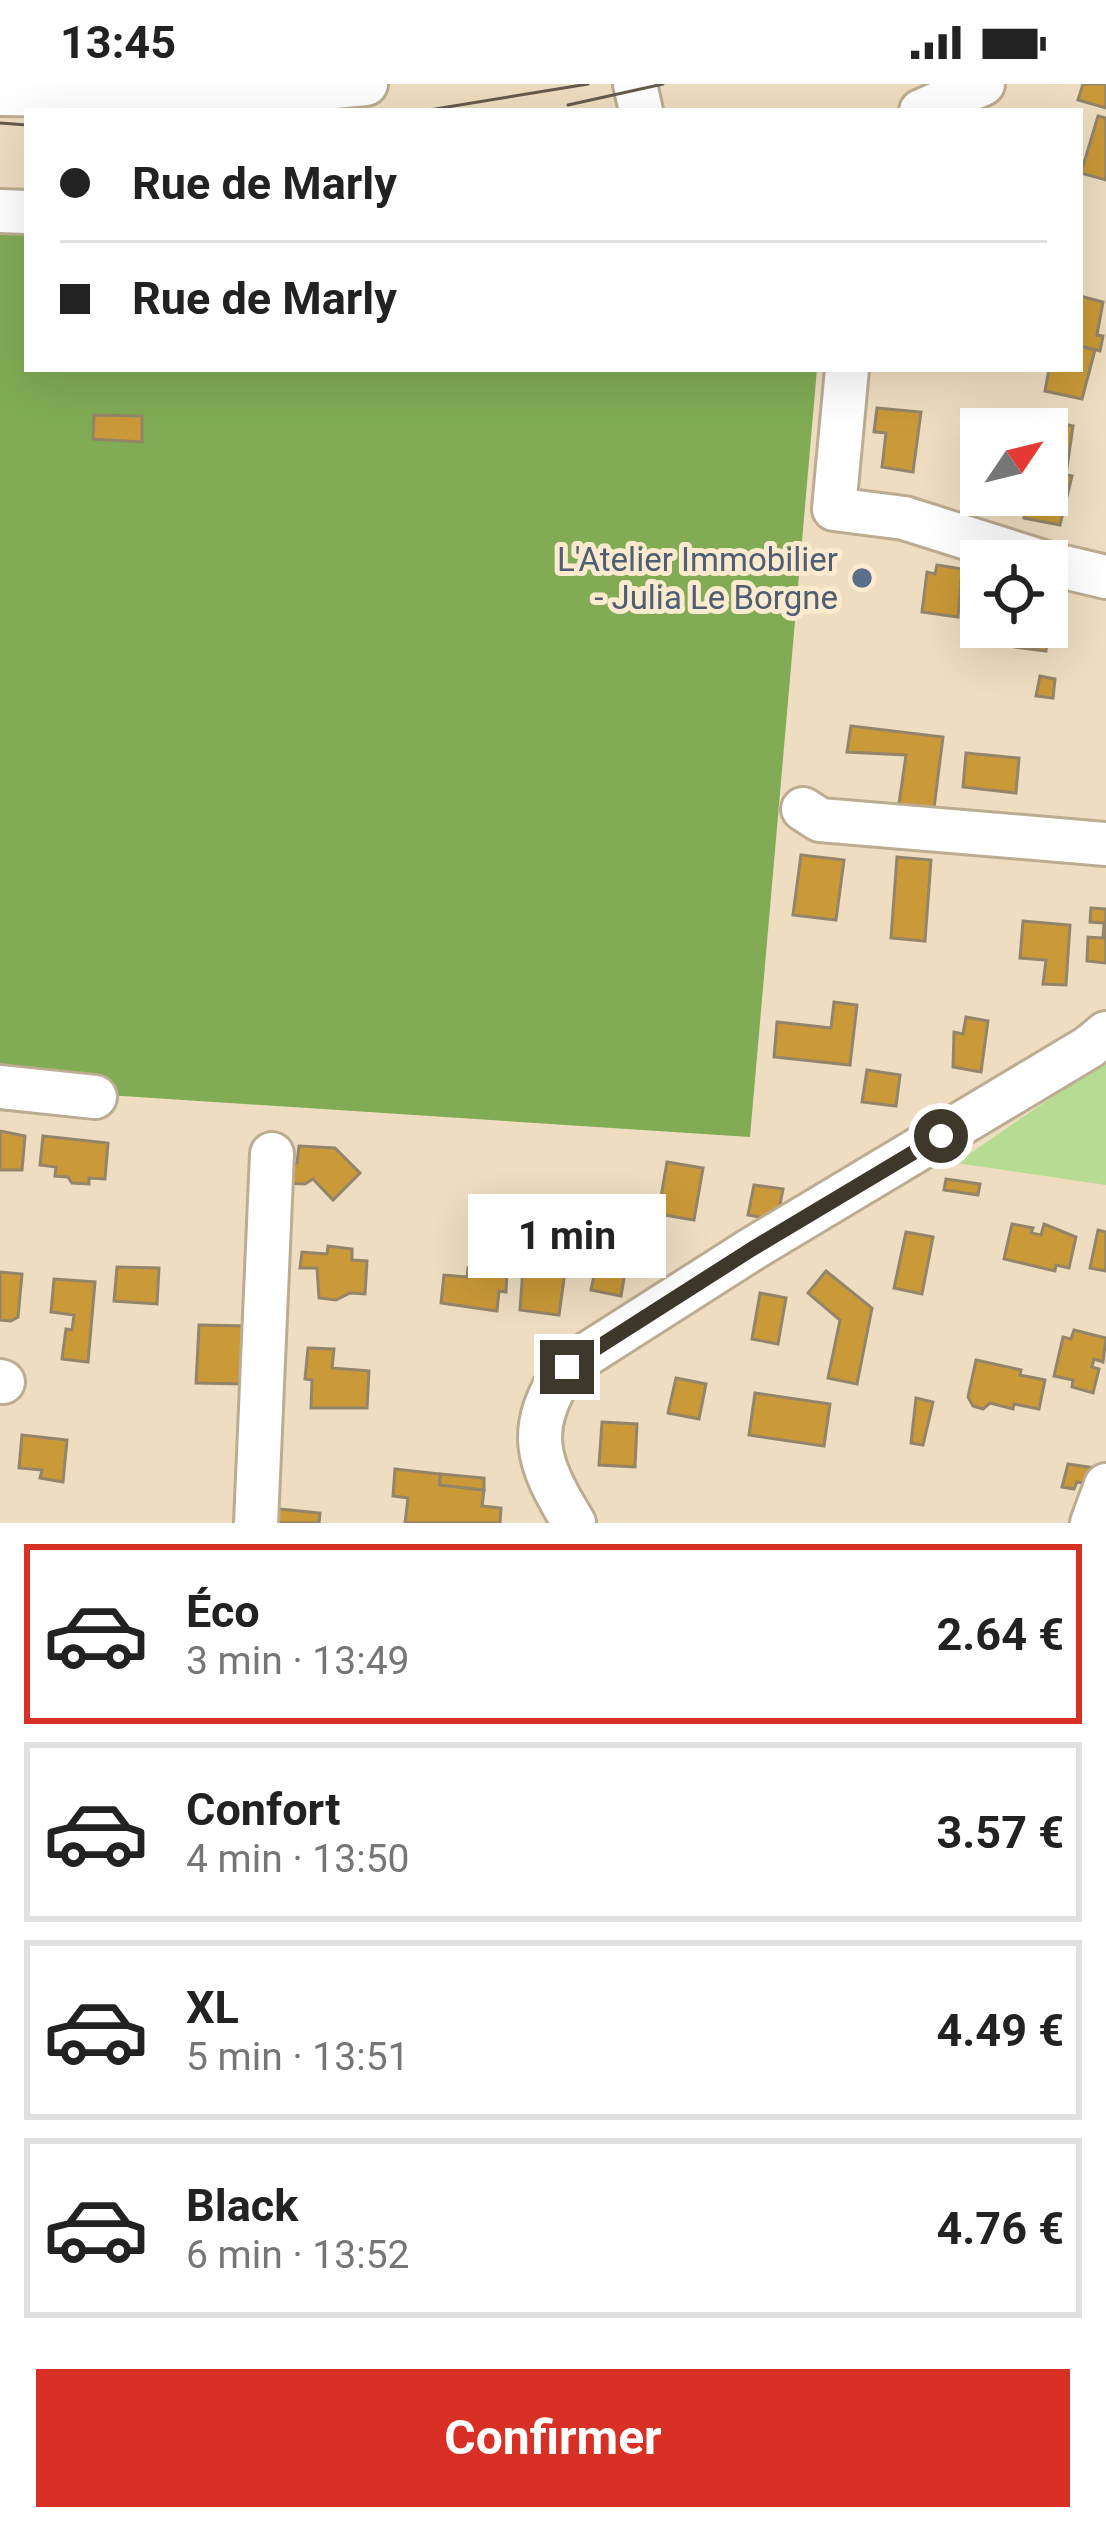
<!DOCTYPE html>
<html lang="fr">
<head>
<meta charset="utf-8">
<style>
	body { margin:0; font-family:Roboto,sans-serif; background:#f6f6f6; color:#222; height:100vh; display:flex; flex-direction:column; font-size:45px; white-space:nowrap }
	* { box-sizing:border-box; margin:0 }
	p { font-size:39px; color:#767676 }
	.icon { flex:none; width:66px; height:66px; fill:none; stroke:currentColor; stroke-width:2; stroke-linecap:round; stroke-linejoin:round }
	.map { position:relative; height:1439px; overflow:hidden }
	.sheet { display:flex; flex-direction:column; background:#fff; flex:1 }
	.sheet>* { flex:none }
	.guide { position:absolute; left:24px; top:24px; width:1059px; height:264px; border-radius:0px; box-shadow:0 12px 48px #0002; display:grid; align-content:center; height:264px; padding:0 36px; background:#fff }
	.needle { width:78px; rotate:55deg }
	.buttons { position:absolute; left:960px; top:324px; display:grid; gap:24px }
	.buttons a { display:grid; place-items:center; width:108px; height:108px; border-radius:0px; background:#fff; box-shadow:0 12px 48px #0002; font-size:60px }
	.end { position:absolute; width:54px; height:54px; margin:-27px; border:15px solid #3e382c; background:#fff; box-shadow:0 0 0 6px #fff }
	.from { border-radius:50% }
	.bubble { position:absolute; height:84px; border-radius:0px; background:#fff; box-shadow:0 12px 48px #0002; font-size:39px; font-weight:700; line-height:84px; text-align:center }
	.guide b { display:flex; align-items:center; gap:42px; height:114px; font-size:45px }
	.guide b+b { border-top:3px solid #e0e0e0 }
	.guide i { width:30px; height:30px; background:#222 }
	ul { padding:21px 0 0; list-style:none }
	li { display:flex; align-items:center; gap:36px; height:180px; margin:0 24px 18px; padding:0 12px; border:6px solid #e0e0e0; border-radius:0px }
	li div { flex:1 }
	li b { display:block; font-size:45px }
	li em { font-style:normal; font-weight:700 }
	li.current { border-color:#d93025 }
	li>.icon { width:108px; height:108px; stroke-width:1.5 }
	.primary-button { display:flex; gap:24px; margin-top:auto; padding:24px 36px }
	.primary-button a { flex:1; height:138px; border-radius:0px; background:#d93025; color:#fff; font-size:48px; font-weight:700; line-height:138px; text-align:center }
	.status { display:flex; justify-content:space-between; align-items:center; height:84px; padding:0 60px; background:#fff; direction:ltr }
	.status svg { height:33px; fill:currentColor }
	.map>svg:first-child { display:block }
	.green { fill:#b6dc93 }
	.forest { fill:#81ac55 }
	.building { fill:#ca9938; stroke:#94856a; stroke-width:3 }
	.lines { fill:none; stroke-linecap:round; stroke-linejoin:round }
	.minor-casing { stroke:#bcac91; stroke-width:48 }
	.minor { stroke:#fff; stroke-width:42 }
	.tram { stroke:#645b4c; stroke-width:3 }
	.route { stroke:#3e382c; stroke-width:15 }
	.service-dot { fill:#5c6f8a; stroke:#fbeacd; stroke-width:4.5 }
	.labels { text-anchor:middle; stroke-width:10; stroke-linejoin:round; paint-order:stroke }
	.service-label { font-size:33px; fill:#4e5e75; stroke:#fbeacd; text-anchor:end }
</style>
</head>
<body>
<div class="status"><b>13:45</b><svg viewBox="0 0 49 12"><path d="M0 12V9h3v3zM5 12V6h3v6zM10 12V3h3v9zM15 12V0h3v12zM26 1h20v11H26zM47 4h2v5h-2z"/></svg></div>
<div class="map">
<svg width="1106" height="1439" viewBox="0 0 1106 1439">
	<rect width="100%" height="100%" fill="#eeddc0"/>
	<path class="green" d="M1106,976V1101L956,1079Z"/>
	<path class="forest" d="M0,141L27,142V285H817L750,1053L0,1004Z"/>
	<g class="building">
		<path d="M1083,0H1106V24L1078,16Z"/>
		<path d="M1098,32L1106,34V96L1081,89Z"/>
		<path d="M1080,212L1103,218L1097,251L1103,252L1100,267L1080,262Z"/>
		<path d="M1080,262L1095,266L1082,315L1045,307L1049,285H1080Z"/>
		<path d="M877,324L921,328L913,388L882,383L886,349L874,348Z"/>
		<path d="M94,331L142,332V358L93,355Z"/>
		<path d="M1040,335L1073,342L1066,391L1047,387V345H1038Z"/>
		<path d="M1047,387L1072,392L1060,441L1024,434L1029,411H1047Z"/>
		<path d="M937,481L962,485L958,533L922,528L927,488L935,490Z"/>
		<path d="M1047,532L1051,533L1046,567L1015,563L1017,543H1047Z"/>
		<path d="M1040,592L1055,595L1053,614L1036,612Z"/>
		<path d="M851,642L943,653L934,724L899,720L906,671L847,668Z"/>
		<path d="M966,669L1019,674L1016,709L963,703Z"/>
		<path d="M801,771L844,776L836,836L793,831Z"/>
		<path d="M897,773L931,776L925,857L891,854Z"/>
		<path d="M1091,824L1106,825V879L1087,877L1088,853L1103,854L1104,839L1090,838Z"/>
		<path d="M1023,837L1070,841L1066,901L1043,900L1046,876L1020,874Z"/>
		<path d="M834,918L857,921L850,981L774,973L777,938L831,944Z"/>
		<path d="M966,933L988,937L981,988L953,983L954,948L963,950Z"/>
		<path d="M867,986L900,991L896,1022L862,1018Z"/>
		<path d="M0,1047L25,1052L22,1086H0Z"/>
		<path d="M43,1052L108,1059L105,1095L89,1094V1100L72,1099L68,1093L55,1092L56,1083L40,1081Z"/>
		<path d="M299,1062L335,1064L360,1089L333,1116L313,1095L305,1100L282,1099L283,1078L297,1079Z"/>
		<path d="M667,1078L703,1084L694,1136L658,1130Z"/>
		<path d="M946,1095L980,1100L978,1111L944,1106Z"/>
		<path d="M754,1101L783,1105L777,1136L748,1131Z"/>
		<path d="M1012,1140L1033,1144L1031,1149L1041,1151L1044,1140L1076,1153L1069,1184L1056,1181L1055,1187L1004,1175Z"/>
		<path d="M1098,1146L1106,1148V1187L1090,1184Z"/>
		<path d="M906,1148L933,1153L922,1210L894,1204Z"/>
		<path d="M328,1162L352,1165V1176L367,1177L365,1210L350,1209L336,1216L319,1214L317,1184H300L302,1168L327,1170Z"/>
		<path d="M597,1178L626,1183L621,1212L591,1206Z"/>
		<path d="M117,1183L159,1184L157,1220L114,1217Z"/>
		<path d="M468,1184L507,1188L506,1208L499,1207L497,1227L441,1219L444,1191L467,1193Z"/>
		<path d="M523,1184L565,1188L559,1231L520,1226Z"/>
		<path d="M826,1187L872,1224L857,1300L828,1294L840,1236L808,1209Z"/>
		<path d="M0,1188L22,1190L18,1233L11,1237L0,1236Z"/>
		<path d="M54,1195L95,1198L88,1278L62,1275L66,1245L72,1246L74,1231L51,1228Z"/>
		<path d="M760,1209L786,1214L778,1260L752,1255Z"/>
		<path d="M199,1241L247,1242L244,1300L196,1299Z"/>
		<path d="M1074,1246L1106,1254L1103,1278L1094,1275L1092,1283L1099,1285L1093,1309L1072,1303L1073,1296L1054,1292L1063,1253L1071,1255Z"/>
		<path d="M308,1264L334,1265L332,1284L369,1287L367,1324H311L312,1296L305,1295Z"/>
		<path d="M976,1276L1021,1286L1020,1291L1045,1296L1039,1325L1014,1320L1013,1325L990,1319L983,1325L973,1322L968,1313Z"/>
		<path d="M676,1294L706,1300L699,1335L668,1329Z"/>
		<path d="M755,1309L830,1320L824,1362L749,1351Z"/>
		<path d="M916,1314L933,1318L923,1361L911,1359Z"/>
		<path d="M602,1338L637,1340L635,1383L599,1381Z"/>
		<path d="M22,1351L67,1356L63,1398L40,1394L42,1386L19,1384Z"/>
		<path d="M1068,1380L1095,1384L1089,1400L1077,1398L1074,1405L1062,1403Z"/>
		<path d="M395,1385L440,1390V1401L484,1406L482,1422L501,1424L500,1439H405L408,1414L393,1412Z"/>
		<path d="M440,1390L484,1394V1406L440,1401Z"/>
		<path d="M270,1424L320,1429L319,1439H269Z"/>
	</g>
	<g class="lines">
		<defs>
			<g id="minor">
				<path d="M635,0L641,27"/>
				<path d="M0,10L226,13L366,0"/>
				<path d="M921,27L983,0"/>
				<path d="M0,127L27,128"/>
				<path d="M847,285L834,425L904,434L1040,477"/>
				<path d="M1047,479L1106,493"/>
				<path d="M803,725L820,736L1106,760"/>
				<path d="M0,1003L95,1013"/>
				<path d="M0,1297L3,1298"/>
				<path d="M256,1439L272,1070"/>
				<path d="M574,1439C537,1379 524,1345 567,1283L752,1165L1089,963L1106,949"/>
				<path d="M1092,1439L1106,1401"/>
			</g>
		</defs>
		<use href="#minor" class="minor-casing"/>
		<use href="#minor" class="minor"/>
		<g class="tram">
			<path d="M568,21L663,0"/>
			<path d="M423,27L588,0"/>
			<path d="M0,39L27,41"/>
		</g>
	</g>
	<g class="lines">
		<path class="route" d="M567,1283L752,1165L941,1052"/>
	</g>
	<circle class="service-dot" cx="862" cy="494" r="12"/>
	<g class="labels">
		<g class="service-label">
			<text x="838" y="487">L'Atelier Immobilier<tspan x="838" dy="38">- Julia Le Borgne</tspan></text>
		</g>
	</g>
</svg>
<div class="buttons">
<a><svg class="needle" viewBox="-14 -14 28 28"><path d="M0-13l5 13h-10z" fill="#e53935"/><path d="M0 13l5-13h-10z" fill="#767676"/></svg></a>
<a><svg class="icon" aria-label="locate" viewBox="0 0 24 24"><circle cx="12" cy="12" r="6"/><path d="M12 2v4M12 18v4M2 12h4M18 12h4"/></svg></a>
</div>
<i class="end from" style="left:941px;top:1052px"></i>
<i class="end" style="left:567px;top:1283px"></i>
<div class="bubble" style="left:468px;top:1110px;width:198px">1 min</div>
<div class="guide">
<b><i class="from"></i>Rue de Marly</b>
<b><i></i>Rue de Marly</b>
</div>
</div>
<section class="sheet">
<ul>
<li class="current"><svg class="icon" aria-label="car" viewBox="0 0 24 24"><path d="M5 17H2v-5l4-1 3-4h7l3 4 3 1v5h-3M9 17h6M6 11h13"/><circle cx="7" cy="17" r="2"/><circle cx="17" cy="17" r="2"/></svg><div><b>Éco</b><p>3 min · 13:49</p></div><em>2.64 €</em></li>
<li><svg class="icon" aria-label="car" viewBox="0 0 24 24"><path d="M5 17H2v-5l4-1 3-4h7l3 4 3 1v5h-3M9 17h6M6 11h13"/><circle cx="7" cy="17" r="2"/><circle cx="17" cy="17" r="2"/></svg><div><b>Confort</b><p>4 min · 13:50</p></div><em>3.57 €</em></li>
<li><svg class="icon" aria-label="car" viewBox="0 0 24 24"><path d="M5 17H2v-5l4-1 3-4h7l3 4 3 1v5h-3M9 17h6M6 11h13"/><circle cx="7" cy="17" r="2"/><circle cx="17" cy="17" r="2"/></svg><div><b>XL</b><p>5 min · 13:51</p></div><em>4.49 €</em></li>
<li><svg class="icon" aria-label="car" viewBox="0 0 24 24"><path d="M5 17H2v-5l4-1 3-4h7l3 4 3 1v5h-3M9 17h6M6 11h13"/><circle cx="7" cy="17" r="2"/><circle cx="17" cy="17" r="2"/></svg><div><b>Black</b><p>6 min · 13:52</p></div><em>4.76 €</em></li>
</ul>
<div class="primary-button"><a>Confirmer</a></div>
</section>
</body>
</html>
